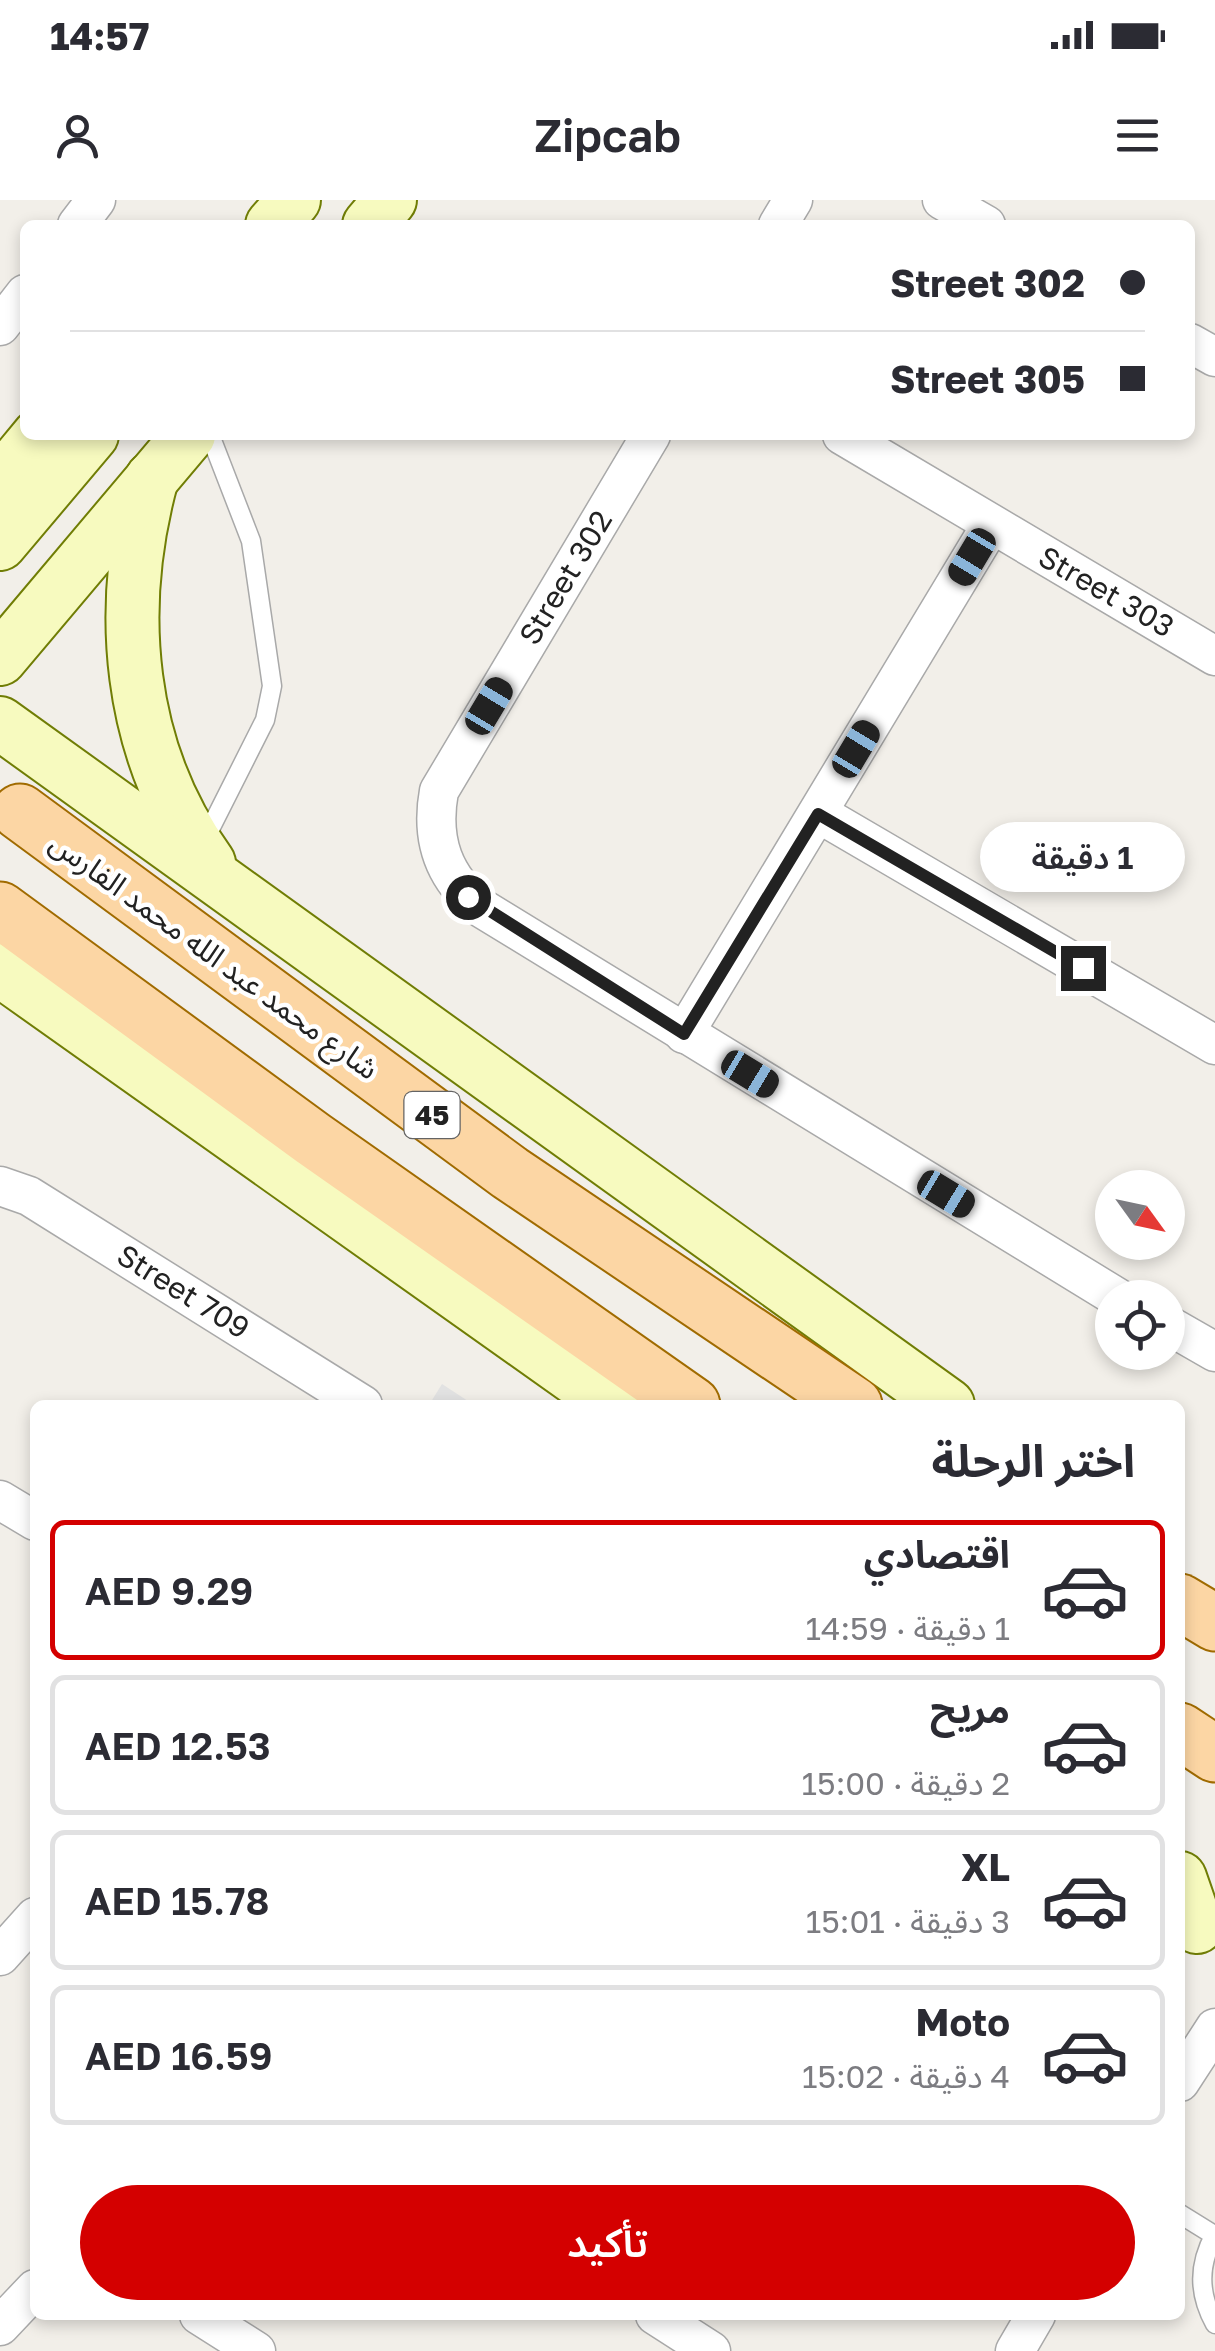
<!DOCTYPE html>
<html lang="ar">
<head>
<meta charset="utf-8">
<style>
	body { margin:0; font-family:"Golos Text","Noto Sans Arabic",sans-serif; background:#f7f7f7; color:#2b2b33; direction:rtl; height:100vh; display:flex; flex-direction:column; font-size:38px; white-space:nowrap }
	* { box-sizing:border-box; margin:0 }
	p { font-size:32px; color:#7c7c81 }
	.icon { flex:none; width:55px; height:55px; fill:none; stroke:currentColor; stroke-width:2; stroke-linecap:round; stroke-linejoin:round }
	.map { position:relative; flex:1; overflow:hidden; direction:ltr }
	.sheet { position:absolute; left:30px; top:1200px; width:1155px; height:920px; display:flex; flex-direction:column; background:#fff; border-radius:15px; box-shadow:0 5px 15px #0003; direction:rtl }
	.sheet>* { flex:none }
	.hud { position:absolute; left:20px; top:20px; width:1175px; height:220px; border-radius:15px; box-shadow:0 5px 15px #0003; direction:rtl; display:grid; align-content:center; height:220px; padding:0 50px; background:#fff }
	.needle { width:65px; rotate:123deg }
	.fabs { position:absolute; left:1095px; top:970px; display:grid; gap:20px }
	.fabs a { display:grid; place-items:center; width:90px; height:90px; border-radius:50%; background:#fff; box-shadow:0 5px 15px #0003; font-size:50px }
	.end { position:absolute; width:45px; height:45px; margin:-22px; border:12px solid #222; background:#fff; box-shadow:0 0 0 5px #fff }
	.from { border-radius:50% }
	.bubble { position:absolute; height:70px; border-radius:35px; background:#fff; box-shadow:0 5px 15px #0003; font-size:32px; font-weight:600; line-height:70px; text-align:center; direction:rtl }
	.car { position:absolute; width:30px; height:60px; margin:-30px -15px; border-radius:12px; box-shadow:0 0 8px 2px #0007; background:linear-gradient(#222 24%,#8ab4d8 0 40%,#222 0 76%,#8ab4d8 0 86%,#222 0) }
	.hud b { display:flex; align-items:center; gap:35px; height:95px; font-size:38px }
	.hud b+b { border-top:2px solid #e1e1e2 }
	.hud i { width:25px; height:25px; background:#2b2b33 }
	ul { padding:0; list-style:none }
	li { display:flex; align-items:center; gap:30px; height:140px; margin:0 20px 15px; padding:0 30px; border:5px solid #e1e1e2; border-radius:15px }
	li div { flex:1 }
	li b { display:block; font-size:38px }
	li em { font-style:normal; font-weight:600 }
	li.current { border-color:#d40000 }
	li>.icon { width:90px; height:90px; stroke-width:1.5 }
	h2 { padding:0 50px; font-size:45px; line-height:120px }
	.cta { display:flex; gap:20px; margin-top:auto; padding:20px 50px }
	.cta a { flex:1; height:115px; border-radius:60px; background:#d40000; color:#fff; font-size:40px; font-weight:600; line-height:115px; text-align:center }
	.status { display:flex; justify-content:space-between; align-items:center; height:70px; padding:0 50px; background:#fff; direction:ltr }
	.status svg { height:28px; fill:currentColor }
	header { display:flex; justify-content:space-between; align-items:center; height:130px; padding:0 50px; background:#fff; font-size:45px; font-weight:600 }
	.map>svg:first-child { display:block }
	.parking { fill:#e2e2e2 }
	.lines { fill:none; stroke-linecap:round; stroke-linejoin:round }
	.lane-casing { stroke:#a9a9a9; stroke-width:21 }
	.street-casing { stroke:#a9a9a9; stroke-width:41 }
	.secondary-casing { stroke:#707d05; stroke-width:56 }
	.primary-casing { stroke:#a06b00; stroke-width:59 }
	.lane { stroke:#fff; stroke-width:18 }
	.street { stroke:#fff; stroke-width:38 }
	.secondary { stroke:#f7fabf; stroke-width:52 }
	.primary { stroke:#fcd6a4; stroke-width:55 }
	.route { stroke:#222; stroke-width:12 }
	.labels { text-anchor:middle; stroke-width:9; stroke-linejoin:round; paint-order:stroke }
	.shield { fill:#fff; stroke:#646464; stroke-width:2.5 }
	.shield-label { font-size:28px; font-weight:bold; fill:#222 }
	.street-label { font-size:30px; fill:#222; stroke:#fff }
</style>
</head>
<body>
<div class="status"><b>14:57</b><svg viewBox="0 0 49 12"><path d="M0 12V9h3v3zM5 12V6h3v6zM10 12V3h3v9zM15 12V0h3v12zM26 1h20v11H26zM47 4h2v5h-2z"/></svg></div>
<header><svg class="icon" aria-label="menu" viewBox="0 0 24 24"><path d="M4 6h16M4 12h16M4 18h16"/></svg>Zipcab<svg class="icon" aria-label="person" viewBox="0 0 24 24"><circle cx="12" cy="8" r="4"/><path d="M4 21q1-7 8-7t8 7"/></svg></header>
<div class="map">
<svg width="1215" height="2151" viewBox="0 0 1215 2151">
	<rect width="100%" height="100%" fill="#f2efe9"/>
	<path class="parking" d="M442,1184L474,1205H429Z"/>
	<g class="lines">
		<defs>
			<g id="lane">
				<path d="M204,641L265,520L272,486L251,341L210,235"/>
				<path d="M1180,2014L1214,2035"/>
				<path d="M1215,2034C1198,2065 1198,2093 1215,2124"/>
			</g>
			<g id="street">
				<path d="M942,0L986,25"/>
				<path d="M77,25L96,0"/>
				<path d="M778,25L793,0"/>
				<path d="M0,126L25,94"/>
				<path d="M1190,143L1215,157"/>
				<path d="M651,235L439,591C430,640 443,678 483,709L1118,1098"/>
				<path d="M842,235L1215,456"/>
				<path d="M818,613L1215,845"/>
				<path d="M684,834L991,325"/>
				<path d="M0,986L29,996L363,1205"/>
				<path d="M1168,1125L1215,1152"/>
				<path d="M0,1300L35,1321"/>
				<path d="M0,1756L35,1717"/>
				<path d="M1180,1882L1215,1828"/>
				<path d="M199,2115L256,2151"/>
				<path d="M655,2115L711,2151"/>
				<path d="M0,2126L35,2089"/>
				<path d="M1015,2151L1036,2115"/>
			</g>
			<g id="secondary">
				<path d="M272,25L294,0"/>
				<path d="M369,25L390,0"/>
				<path d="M152,278C116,409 127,550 209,663"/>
				<path d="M0,282L39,235"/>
				<path d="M0,344L92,235"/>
				<path d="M0,459L189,235"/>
				<path d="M0,523L948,1205"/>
				<path d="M0,770L613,1205"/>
				<path d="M1180,1678L1197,1727"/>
			</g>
			<g id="primary">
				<path d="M20,612L510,973L854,1205"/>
				<path d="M0,710L313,939L692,1205"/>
				<path d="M1180,1402L1215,1423"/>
				<path d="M1180,1531L1215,1554"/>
			</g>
		</defs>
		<use href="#lane" class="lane-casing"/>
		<use href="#street" class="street-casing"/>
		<use href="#secondary" class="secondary-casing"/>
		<use href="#primary" class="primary-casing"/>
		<use href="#lane" class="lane"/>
		<use href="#street" class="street"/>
		<use href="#secondary" class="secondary"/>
		<use href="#primary" class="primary"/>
	</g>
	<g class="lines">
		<path class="route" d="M468,697L684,834L818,614L1083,768"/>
	</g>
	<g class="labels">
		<rect class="shield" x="404.5" y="892" width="55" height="46" rx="8"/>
		<g class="shield-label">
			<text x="432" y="925">45</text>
		</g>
		<g class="street-label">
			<text transform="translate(566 378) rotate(-59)" y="10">Street 302</text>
			<text transform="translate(1106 392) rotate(30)" y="10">Street 303</text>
			<text transform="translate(214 756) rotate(36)" y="10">شارع محمد عبد الله محمد الفارس</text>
			<text transform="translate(183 1092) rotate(32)" y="10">Street 709</text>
		</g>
	</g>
</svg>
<div class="fabs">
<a><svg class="needle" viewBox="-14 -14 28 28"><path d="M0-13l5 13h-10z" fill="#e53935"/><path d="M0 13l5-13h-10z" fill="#7c7c81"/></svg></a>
<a><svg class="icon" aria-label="locate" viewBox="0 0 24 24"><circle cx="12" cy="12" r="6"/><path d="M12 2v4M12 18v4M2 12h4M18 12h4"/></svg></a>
</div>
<i class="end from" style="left:468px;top:697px"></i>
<i class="end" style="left:1083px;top:768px"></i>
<div class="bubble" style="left:980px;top:622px;width:205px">1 دقيقة</div>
<i class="car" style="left:972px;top:357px;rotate:211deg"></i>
<i class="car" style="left:489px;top:506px;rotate:31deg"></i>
<i class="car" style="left:856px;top:549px;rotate:31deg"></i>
<i class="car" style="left:750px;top:874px;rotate:121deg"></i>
<i class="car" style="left:946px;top:994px;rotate:121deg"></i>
<div class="hud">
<b><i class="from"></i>Street 302</b>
<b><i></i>Street 305</b>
</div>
<section class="sheet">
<h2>اختر الرحلة</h2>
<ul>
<li class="current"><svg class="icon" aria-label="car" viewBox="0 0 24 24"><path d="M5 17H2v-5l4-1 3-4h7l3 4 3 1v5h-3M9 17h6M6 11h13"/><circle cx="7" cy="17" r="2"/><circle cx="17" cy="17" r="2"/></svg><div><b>اقتصادي</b><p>1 دقيقة · 14:59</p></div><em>AED 9.29</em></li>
<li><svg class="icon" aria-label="car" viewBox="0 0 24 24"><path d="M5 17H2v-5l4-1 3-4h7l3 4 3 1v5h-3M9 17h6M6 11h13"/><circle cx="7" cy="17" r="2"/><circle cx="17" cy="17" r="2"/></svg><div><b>مريح</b><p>2 دقيقة · 15:00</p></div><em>AED 12.53</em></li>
<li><svg class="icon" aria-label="car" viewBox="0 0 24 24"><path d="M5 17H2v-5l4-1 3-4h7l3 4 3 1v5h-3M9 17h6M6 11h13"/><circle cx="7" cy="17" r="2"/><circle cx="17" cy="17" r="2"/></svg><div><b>XL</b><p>3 دقيقة · 15:01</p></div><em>AED 15.78</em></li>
<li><svg class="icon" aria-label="car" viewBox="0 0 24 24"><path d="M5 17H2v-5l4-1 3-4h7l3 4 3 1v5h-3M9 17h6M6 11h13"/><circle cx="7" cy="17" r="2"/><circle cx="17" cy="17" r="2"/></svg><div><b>Moto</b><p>4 دقيقة · 15:02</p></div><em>AED 16.59</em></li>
</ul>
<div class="cta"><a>تأكيد</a></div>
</section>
</div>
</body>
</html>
